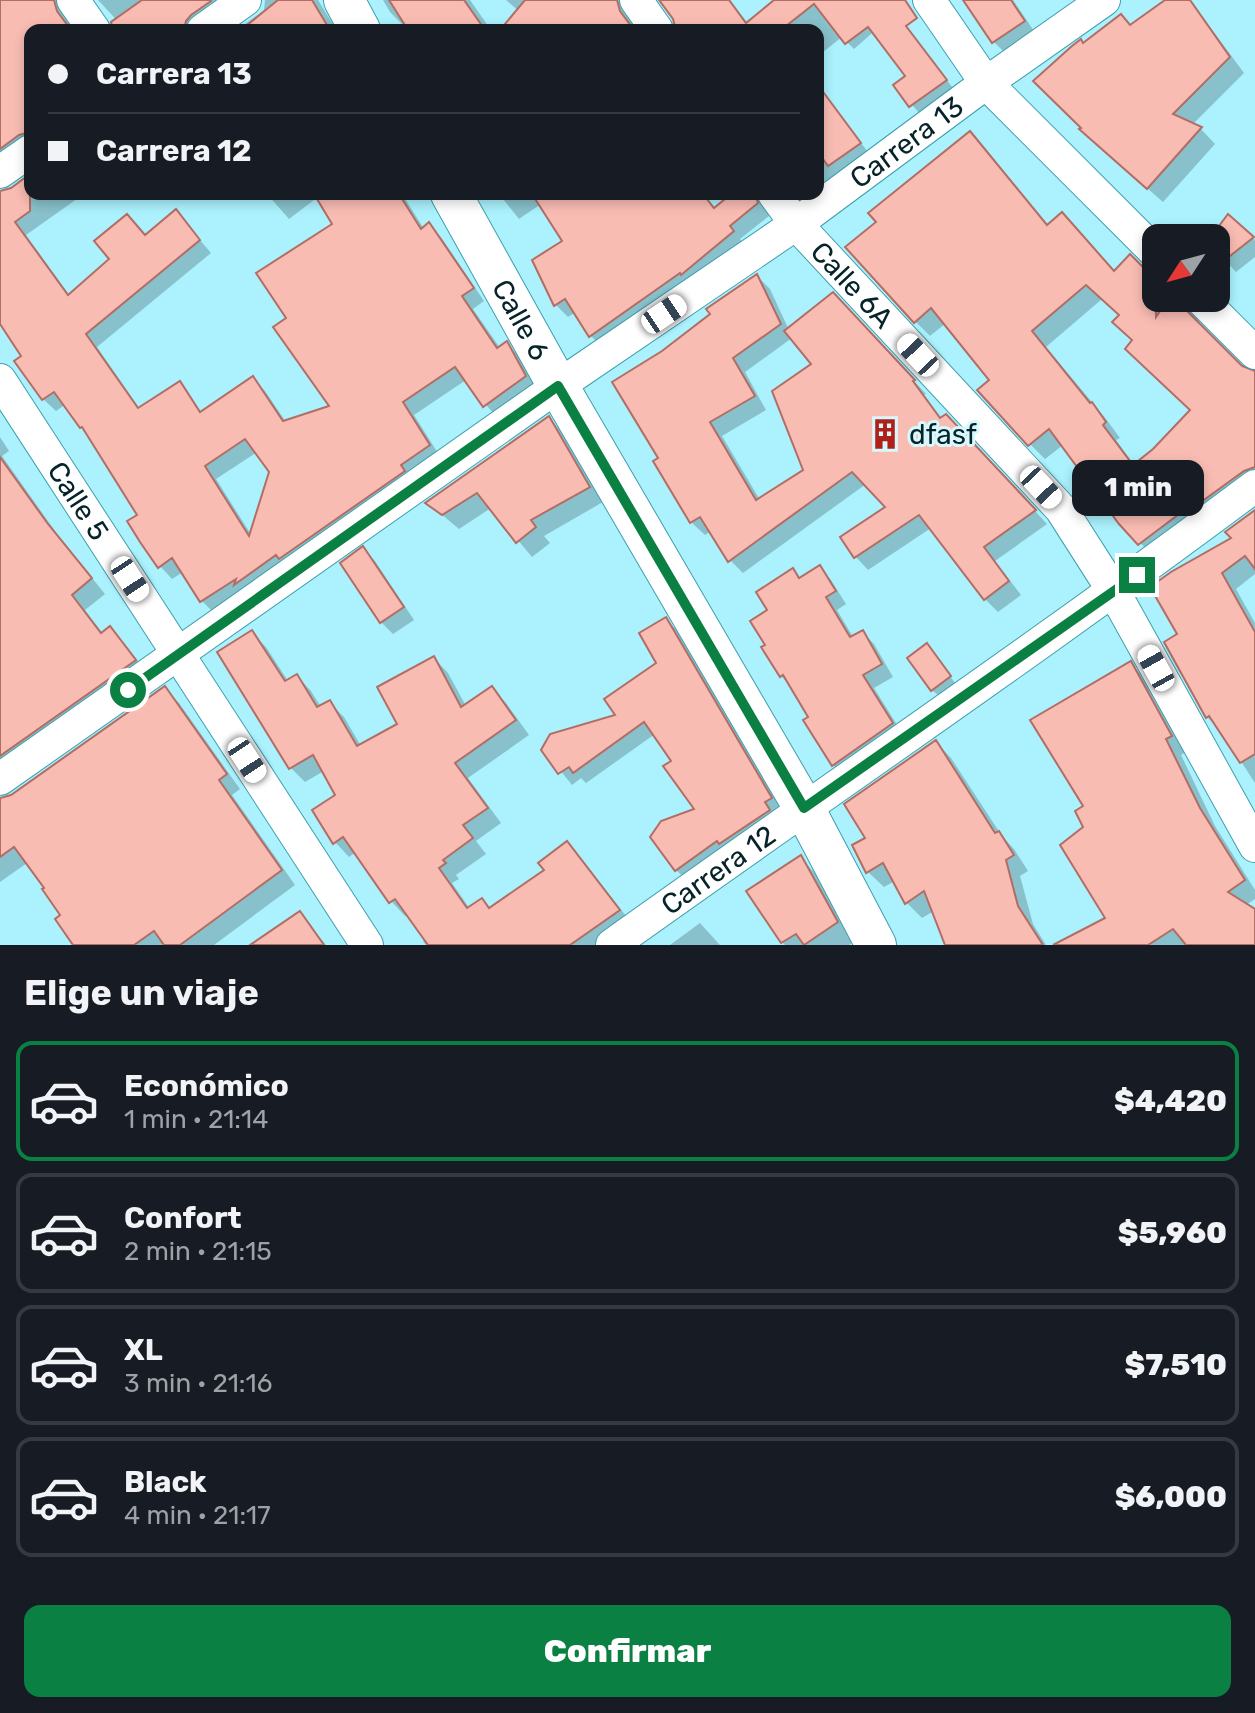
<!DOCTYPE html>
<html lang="es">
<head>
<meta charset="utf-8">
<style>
	body { margin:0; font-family:Rubik,sans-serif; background:#242831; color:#f1f3f6; height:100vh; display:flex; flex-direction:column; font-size:30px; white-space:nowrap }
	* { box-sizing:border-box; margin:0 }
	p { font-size:26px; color:#9ea1a6 }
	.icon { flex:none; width:44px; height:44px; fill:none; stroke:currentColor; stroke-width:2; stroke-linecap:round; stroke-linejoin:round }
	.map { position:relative; height:945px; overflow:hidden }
	.details { display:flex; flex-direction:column; background:#171b24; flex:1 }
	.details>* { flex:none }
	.hud { position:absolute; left:24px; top:24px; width:800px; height:176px; border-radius:16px; box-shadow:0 4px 12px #0003; display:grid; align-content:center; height:176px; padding:0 24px; background:#171b24 }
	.needle { width:52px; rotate:234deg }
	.tools { position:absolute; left:1142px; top:224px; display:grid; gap:16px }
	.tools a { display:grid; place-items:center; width:88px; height:88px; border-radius:16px; background:#171b24; box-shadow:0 4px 12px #0003; font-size:40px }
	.end { position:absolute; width:36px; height:36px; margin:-18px; border:10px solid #0b8043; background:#fff; box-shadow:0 0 0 4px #fff }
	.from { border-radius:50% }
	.bubble { position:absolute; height:56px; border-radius:16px; background:#171b24; box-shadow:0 4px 12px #0003; font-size:26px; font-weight:800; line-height:56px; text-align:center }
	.car { position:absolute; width:24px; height:48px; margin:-24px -12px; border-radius:10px; box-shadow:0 0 6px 2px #0007; background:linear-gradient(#fff 24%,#345 0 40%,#fff 0 76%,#345 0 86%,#fff 0) }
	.hud b { display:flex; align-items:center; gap:28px; height:76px; font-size:30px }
	.hud b+b { border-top:2px solid #363941 }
	.hud i { width:20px; height:20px; background:#f1f3f6 }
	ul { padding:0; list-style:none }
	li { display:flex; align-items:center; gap:24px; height:120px; margin:0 16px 12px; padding:0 8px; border:4px solid #363941; border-radius:16px }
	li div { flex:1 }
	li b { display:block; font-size:30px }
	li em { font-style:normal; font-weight:800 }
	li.on { border-color:#0b8043 }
	li>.icon { width:72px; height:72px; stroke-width:1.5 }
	h2 { padding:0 24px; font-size:36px; line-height:96px }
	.cta { display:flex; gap:16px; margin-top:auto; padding:16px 24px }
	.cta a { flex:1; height:92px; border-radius:16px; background:#0b8043; color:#fff; font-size:32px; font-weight:800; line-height:92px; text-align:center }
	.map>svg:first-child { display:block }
	.shadow { fill:#0003; fill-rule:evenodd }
	.building { fill:#f9bcb3; stroke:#b26d64; stroke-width:2; fill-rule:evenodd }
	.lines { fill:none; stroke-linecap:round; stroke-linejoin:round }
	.minor-casing { stroke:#3f9fad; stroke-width:34 }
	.tertiary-casing { stroke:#3f9fad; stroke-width:42 }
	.minor { stroke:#fff; stroke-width:32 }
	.tertiary { stroke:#fff; stroke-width:40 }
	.route { stroke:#0b8043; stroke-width:10 }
	.labels { text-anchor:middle; stroke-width:6; stroke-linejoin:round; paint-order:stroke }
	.street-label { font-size:28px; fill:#052328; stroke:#d7f9fe }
	.poi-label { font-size:28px; fill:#052328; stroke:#d7f9fe; text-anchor:start }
</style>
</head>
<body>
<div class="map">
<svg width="1255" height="945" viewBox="0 0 1255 945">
	<rect width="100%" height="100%" fill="#abf2fe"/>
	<g class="shadow">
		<path d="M0,0H72L66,17L74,30H30V149L0,172Z"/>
		<path d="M98,0H242L203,30H126Z"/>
		<path d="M265,0H318L334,26L332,27L333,30H237L264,10Z"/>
		<path d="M383,0H470L491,30H410L405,22L402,24L390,12Z"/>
		<path d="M506,0H634L629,16L637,30H541Z"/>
		<path d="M662,0H730L748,24L777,0H900L904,5L854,49L842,37L818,56V30H678L675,19Z"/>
		<path d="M965,0H1013L1036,34L1006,54L994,42Z"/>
		<path d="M1169,0H1190L1244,73L1192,125L1201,129L1215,144L1163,202L1097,144L1084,45L1132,27Z"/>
		<path d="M906,29L957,93L923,118L896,85L907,76Z"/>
		<path d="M824,95L871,156L818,194V99Z"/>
		<path d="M970,133L1048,226L1115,273L1142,269L1156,273V298H1185L1196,313L1201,329L1240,368L1255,373V488L1155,558L1121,523L1063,445L1045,459L1030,444L992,381L946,323L930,336L915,321L878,223ZM1102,299L1121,316L1134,341L1192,410L1154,451L1135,466L1116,440L1120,438L1106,419L1046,347Z"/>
		<path d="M30,175V194H84L26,235L70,296L176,212L211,253L97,347L140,409L180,384L202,413L253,379L265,391L286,422L332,407L289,319L335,224L318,197L289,219L267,194H408L404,197L424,229L428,225L441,237L484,301L473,309L500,348L506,344L519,356L537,389L497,418L466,380L414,415L441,458L214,613L202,601L183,572L172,579L160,566L140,516L89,434L66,404L56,411L43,399L24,357L0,320V193L12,189ZM257,452L271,472L252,536L216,479Z"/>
		<path d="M499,194H702L715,209L734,194H773L768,200L769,216L740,239L744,244L603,348L591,336L576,312L568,317L556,305L565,241L541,204L519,219Z"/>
		<path d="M1228,217L1255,240V257L1236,272L1216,251V238H1213Z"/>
		<path d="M757,276L770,289L789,330L846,308L926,394L924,395L942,419L959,429L1047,524L995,561L1021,595L998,612L985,599L931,528L868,570L855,556L889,508L866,484L743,573L730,560L711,531L705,535L691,522L661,459L663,353ZM792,338L814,364L806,471L760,500L722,436L766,410L745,372Z"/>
		<path d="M549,418L563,433L603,502L544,536L550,543L532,557L491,508L459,529L428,503Z"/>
		<path d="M0,437L9,451L2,456L62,541L105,594L85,610L103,634L110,629L124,643L149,675L0,782Z"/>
		<path d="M1255,510V574L1236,589L1255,623V783L1220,729L1207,717L1180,635L1234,539Z"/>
		<path d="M363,549L375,561L414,620L393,634L381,622L343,563Z"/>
		<path d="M819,568L831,580L846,604L837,610L853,637L862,632L874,644L893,677L874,688L904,736L845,777L833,765L806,720L811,718L793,687L781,676L768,646L769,611L792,571L801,579Z"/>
		<path d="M666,620L678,631L782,810L688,881L676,870L697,810L673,762L655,734L586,783L581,778L572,785L544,750L619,716L658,664Z"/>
		<path d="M252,633L266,647L288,681L297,676L311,691L321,707L329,702L344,717L361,746L400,725L434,658L448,673L466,706L491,688L506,703L529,735L468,778L501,823L476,841L486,854L456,875L459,879L452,883L470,909L482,901L491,909L547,871L567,844L581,858L633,925L602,945H426L423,941L426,939L408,914L405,916L391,901L356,852L349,857L335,842L338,796L324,771L305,782L291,768Z"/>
		<path d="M932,651L955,683L938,695L932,690Z"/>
		<path d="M1130,664L1146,679L1186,752L1181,755L1215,826L1255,890V899L1246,905L1255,911V945H1057L1108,918L1086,827V807Z"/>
		<path d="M165,689L179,703L240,789L232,795L295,885L214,945H75L63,916L27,863L0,882V799L12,796Z"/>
		<path d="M936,742L951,758L1002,836L1014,849L1028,871L1020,876L1033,924L1046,945H948L934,911L922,918L906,902L895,881L884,887L868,872V838Z"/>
		<path d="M800,858L818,876L855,941L849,945H785L782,942Z"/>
		<path d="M300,914L326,945H254Z"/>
		<path d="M700,923L720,945H670Z"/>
	</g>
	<g class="building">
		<path d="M0,0H54L57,11L71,30H30V132L19,135L0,149Z"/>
		<path d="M142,0H211V1L191,15L186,21L184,30H113L111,22Z"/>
		<path d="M278,0H312L330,30H241Z"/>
		<path d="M389,0H464L485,30H408Z"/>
		<path d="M525,0H617L620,11L634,30H500Z"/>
		<path d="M659,0H729L746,23L774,0H905L917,18L906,26L947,80L909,107L893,85L905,76L868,27L845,44L814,4L781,30H676L673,19Z"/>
		<path d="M963,0H1011L1025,21L992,43Z"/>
		<path d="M1165,0H1190L1230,57L1173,114L1202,127L1147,189L1079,129L1081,128L1033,81L1072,46L1081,39L1083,43L1121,14L1130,25Z"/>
		<path d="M818,85L861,143L828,166L818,152Z"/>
		<path d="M970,131L1047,225L1062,212L1114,271L1130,254L1143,267L1156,271V317L1169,298H1182L1187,311L1242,366L1255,371V467L1244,471L1201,502L1199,499L1138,545L1119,524L1049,429L1028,446L977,390L989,380L931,308L914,323L845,247L876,222L868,213ZM1086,285L1119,315L1112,322L1132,340L1125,349L1190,410L1153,449L1133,465L1103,425L1106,422L1092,402L1090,403L1032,331Z"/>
		<path d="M30,174V211L15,222L68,295L109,259L94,241L127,214L145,235L176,209L200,240L86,334L138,408L180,381L200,412L253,376L283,421L329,406L273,327L286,318L256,273L332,224L314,194H399L421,229L429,222L474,288L462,296L497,348L507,341L526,376L483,407L455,367L403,402L430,445L401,465L405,471L279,559L276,555L234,585L236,579L200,602L172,558L158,568L140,542L127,521L137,515L82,427L80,428L54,392L42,400L14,361L21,356L0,324V191L11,188ZM245,439L269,472L249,536L205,466Z"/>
		<path d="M532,194H703L714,208L731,194H755L758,203L730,226L734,231L681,275L680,273L589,337L565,299L554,306L532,260L562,241Z"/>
		<path d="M1228,214L1254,237L1216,267V230Z"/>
		<path d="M757,274L781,324L733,358L755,396L710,422L756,500L803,470L772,391L811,364L784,331L833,292L915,380L913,381L940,418L946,414L1036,510L984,547L1009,581L984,600L919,515L854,558L840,537L885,507L852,472L728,562L700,517L690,523L653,461L658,458L612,382L662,351L710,314L706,309Z"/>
		<path d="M549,416L590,487L531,520L536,527L516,543L477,493L442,515L425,503Z"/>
		<path d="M0,457L48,524L92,578L72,595L101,633L110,626L136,660L0,756Z"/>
		<path d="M1255,510V569L1245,556L1222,573L1255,632V754L1240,763L1209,716L1206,718L1164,642L1177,634L1150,587L1171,572L1231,538L1225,532Z"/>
		<path d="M363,546L404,607L380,623L340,563Z"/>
		<path d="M820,565L836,591L826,597L850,637L863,630L882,664L863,675L893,723L832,766L803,720L808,717L783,675L780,677L761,647L765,645L750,621L767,610L756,592L793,568L799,578Z"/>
		<path d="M666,617L772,798L765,802L770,810L719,844L717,841L675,871L650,837L661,821L694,809L663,766L671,761L644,722L573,773L569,767L558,774L541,750L550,734L615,715L604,699L656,663L639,633Z"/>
		<path d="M252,630L285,681L297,674L317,707L330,700L357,746L397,724L377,687L434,656L461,707L492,686L516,720L455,763L488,808L463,825L473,838L443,860L446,863L439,868L467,908L482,898L489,908L544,870L538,863L567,841L620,910L570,945H428L395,899L389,903L343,837L333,844L312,810L335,795L313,755L289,769L217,652Z"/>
		<path d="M927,643L951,676L931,691L907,658Z"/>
		<path d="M1131,661L1172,736L1166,739L1200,808L1245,880L1228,892L1255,909V945H1186L1173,929L1148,945H1053L1105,918L1060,845L1083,827L1075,811L1083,806L1030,720Z"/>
		<path d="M165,686L227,774L219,780L282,870L180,945H164L154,931L134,945H73L55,919L60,915L42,889L44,888L14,847L0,857V798L11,795Z"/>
		<path d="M936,740L995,833L999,831L1014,855L1006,860L1018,906L1043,945H945L924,891L905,904L883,863L866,873L852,845L865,838L844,804Z"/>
		<path d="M801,855L838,922L804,945L796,934L781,943L746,891Z"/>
		<path d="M300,911L324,945H250Z"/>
	</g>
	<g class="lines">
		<defs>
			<g id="minor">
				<path d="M73,0L94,30"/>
				<path d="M636,0L657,30"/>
				<path d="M929,0L986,83L1156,253"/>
				<path d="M203,30L245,0"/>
				<path d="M0,172L30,151"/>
				<path id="s1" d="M774,194L796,224L1061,509L1114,592L1255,846"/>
				<path d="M1200,298L1255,353"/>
				<path id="s2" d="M0,380L367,945"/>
				<path id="s3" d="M0,779L558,386L796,224L986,83L1104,0"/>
				<path id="s4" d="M612,945C826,792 1044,644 1255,486"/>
			</g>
			<g id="tertiary">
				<path d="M344,0L360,30"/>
				<path id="s5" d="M451,194L558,386L804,808L876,945"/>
			</g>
		</defs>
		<use href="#minor" class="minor-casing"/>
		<use href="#tertiary" class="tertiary-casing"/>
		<use href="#minor" class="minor"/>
		<use href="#tertiary" class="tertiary"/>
	</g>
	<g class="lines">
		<path class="route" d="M128,690L558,386L804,808L1137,575"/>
	</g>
	<defs>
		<symbol id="building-bare" viewBox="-9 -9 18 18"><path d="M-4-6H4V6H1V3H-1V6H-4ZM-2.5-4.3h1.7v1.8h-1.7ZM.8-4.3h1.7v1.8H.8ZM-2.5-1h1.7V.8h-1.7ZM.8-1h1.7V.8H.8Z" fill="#b0201b" stroke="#d7f9fe" stroke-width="2.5" paint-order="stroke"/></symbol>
	</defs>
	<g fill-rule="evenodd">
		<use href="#building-bare" x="863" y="412" width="44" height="44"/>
	</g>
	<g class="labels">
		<g class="street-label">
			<text dy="10" stroke="none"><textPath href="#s3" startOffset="1108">Carrera 13</textPath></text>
			<text dy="10" stroke="none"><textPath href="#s1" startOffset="120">Calle 6A</textPath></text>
			<text dy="10" stroke="none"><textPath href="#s5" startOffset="144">Calle 6</textPath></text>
			<text dy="10" stroke="none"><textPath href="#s2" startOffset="144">Calle 5</textPath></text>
			<text dy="10" stroke="none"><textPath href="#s4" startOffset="130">Carrera 12</textPath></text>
		</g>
		<g class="poi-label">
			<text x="909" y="444">dfasf</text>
		</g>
	</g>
</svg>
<div class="tools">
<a><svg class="needle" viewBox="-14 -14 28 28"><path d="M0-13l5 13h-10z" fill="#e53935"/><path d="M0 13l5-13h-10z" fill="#9ea1a6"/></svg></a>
</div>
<i class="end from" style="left:128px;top:690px"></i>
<i class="end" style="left:1137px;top:575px"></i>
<div class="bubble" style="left:1072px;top:460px;width:132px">1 min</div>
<i class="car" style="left:664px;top:314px;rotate:56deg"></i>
<i class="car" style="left:918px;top:355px;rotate:317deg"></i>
<i class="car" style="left:1041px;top:487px;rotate:137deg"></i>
<i class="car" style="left:130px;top:579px;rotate:147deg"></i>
<i class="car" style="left:1156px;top:668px;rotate:331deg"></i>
<i class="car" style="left:247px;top:760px;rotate:147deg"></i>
<div class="hud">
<b><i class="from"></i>Carrera 13</b>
<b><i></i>Carrera 12</b>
</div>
</div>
<section class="details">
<h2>Elige un viaje</h2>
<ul>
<li class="on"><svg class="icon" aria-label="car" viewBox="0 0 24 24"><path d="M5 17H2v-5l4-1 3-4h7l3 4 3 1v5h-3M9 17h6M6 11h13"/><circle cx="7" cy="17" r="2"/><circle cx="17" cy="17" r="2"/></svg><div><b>Económico</b><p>1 min · 21:14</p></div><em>$4,420</em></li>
<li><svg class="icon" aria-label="car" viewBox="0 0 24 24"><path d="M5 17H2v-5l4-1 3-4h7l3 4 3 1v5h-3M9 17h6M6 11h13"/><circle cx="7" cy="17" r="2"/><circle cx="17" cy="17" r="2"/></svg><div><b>Confort</b><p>2 min · 21:15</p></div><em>$5,960</em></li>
<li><svg class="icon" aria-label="car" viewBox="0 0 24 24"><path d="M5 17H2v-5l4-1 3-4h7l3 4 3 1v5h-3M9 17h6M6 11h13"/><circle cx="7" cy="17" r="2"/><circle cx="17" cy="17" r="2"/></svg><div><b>XL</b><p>3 min · 21:16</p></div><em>$7,510</em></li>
<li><svg class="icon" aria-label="car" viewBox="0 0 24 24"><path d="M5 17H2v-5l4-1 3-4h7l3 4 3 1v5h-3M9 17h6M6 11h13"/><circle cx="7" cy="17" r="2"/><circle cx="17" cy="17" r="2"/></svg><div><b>Black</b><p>4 min · 21:17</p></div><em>$6,000</em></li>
</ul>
<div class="cta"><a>Confirmar</a></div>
</section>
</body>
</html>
